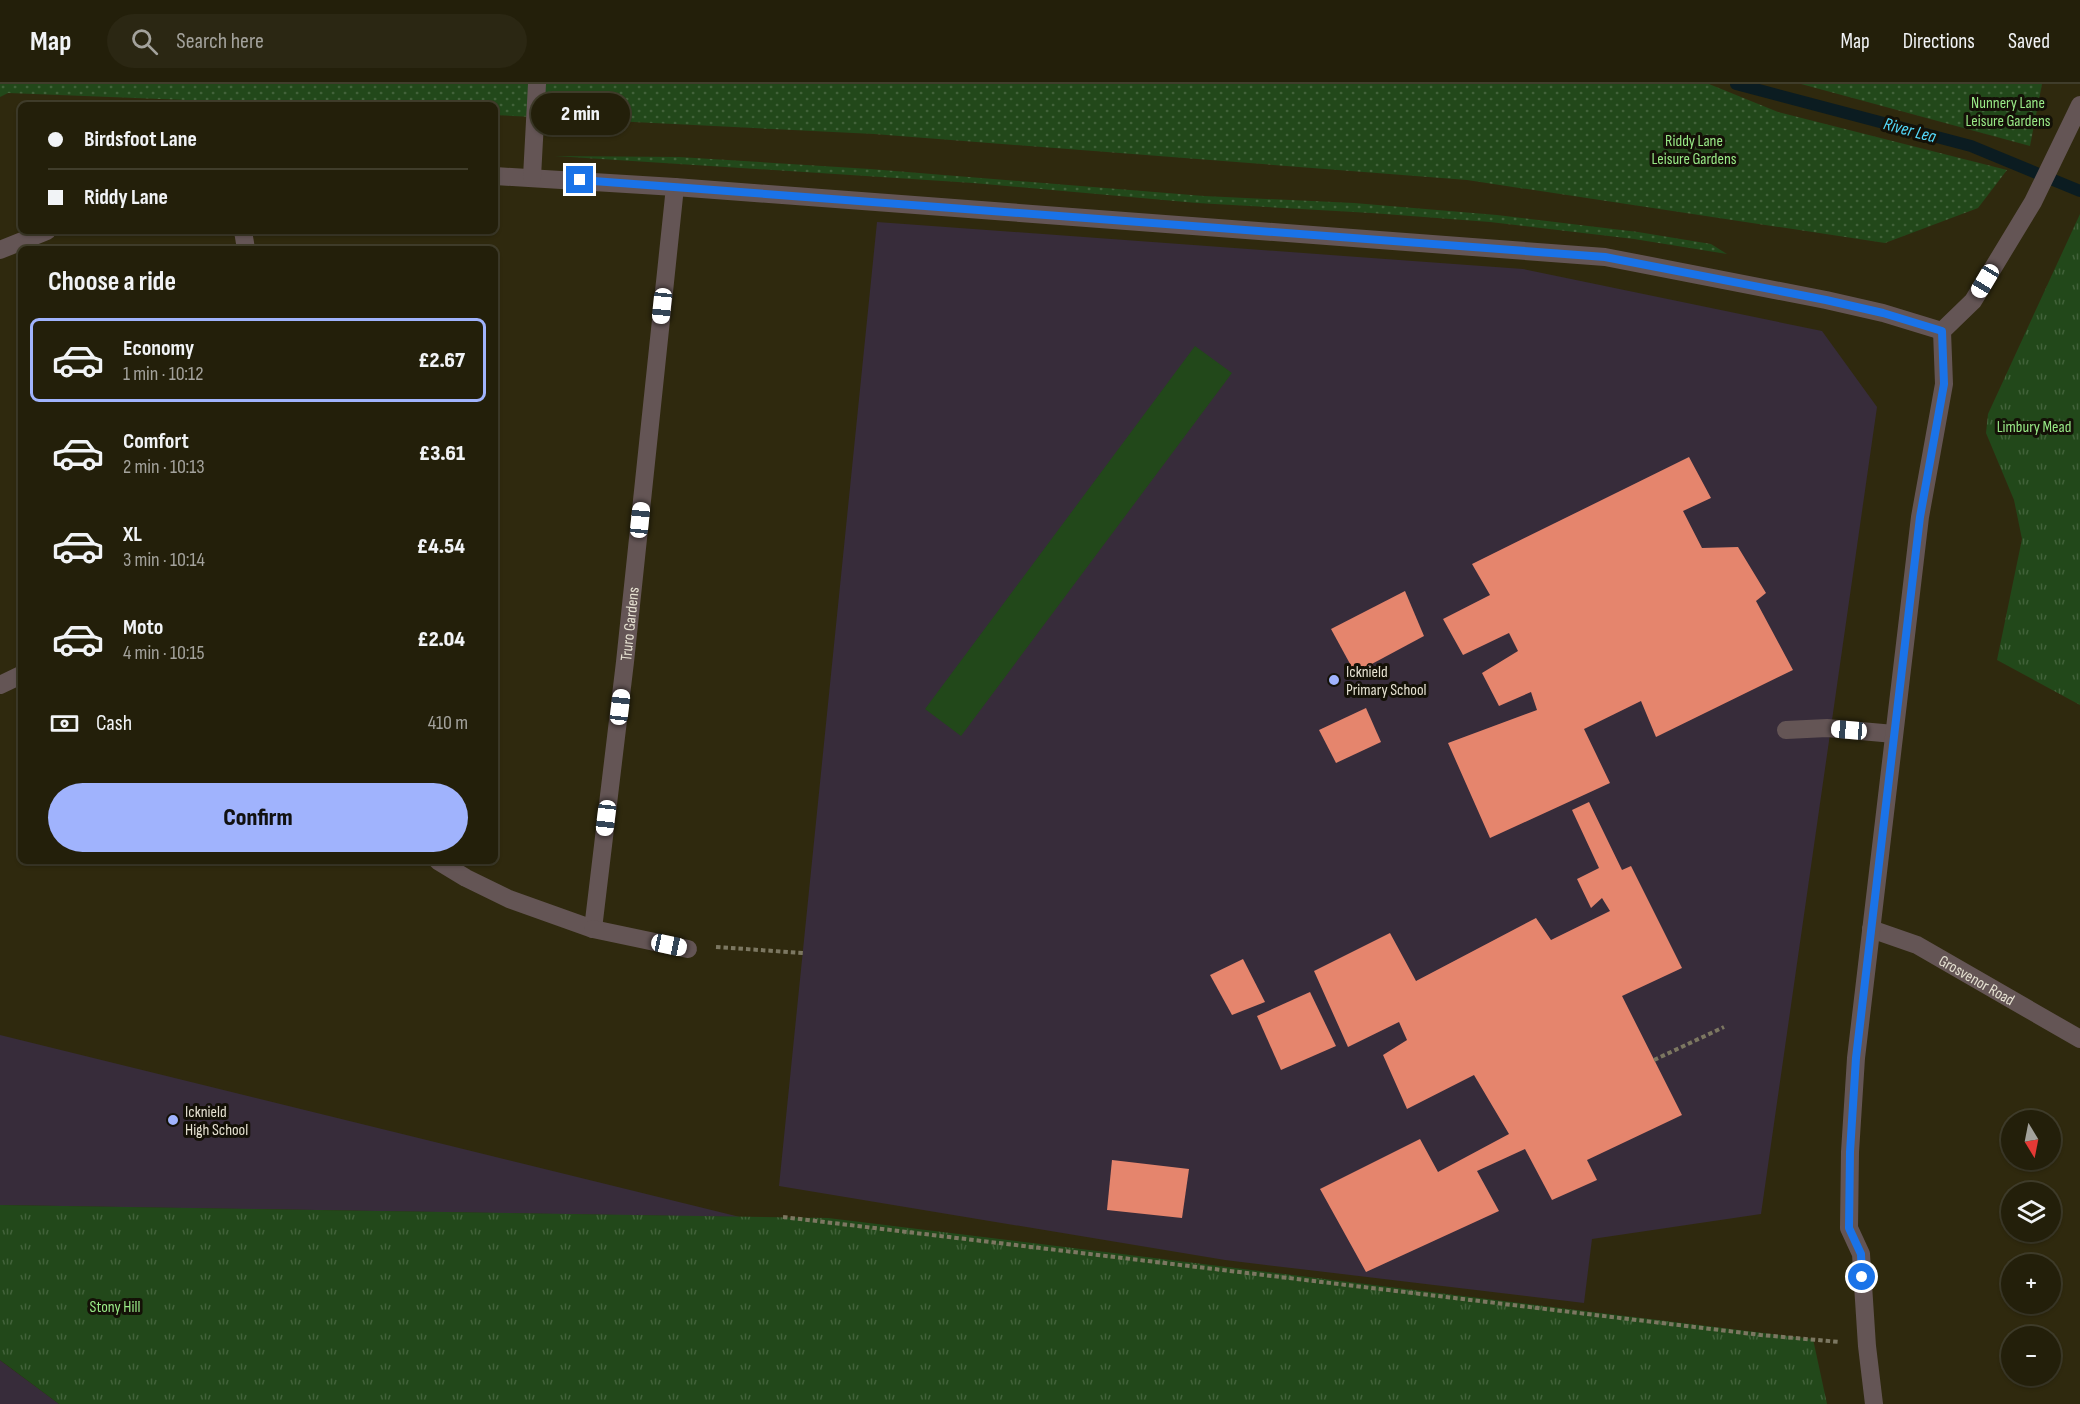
<!DOCTYPE html>
<html lang="en">
<head>
<meta charset="utf-8">
<style>
	body { margin:0; font-family:"Sofia Sans Condensed",sans-serif; background:#2b2713; color:#f1f3f6; height:100vh; display:flex; flex-direction:column; font-size:22px; white-space:nowrap }
	* { box-sizing:border-box; margin:0 }
	p { font-size:20px; color:#a3a29c }
	.icon { flex:none; width:33px; height:33px; fill:none; stroke:currentColor; stroke-width:2; stroke-linecap:round; stroke-linejoin:round }
	.map { position:relative; flex:1; overflow:hidden }
	.drawer { position:absolute; left:18px; top:162px; width:480px; height:618px; display:flex; flex-direction:column; background:#231f0a; border-radius:9px; box-shadow:0 2px 4px #0004,0 0 0 2px #403d2b }
	.drawer>* { flex:none }
	.guide { position:absolute; left:18px; top:18px; width:480px; height:132px; border-radius:9px; box-shadow:0 2px 4px #0004,0 0 0 2px #403d2b; display:grid; align-content:center; height:132px; padding:0 30px; background:#231f0a }
	.needle { width:39px; rotate:170deg }
	.fabs { position:absolute; left:2001px; top:1026px; display:grid; gap:12px }
	.fabs a { display:grid; place-items:center; width:60px; height:60px; border-radius:50%; background:#231f0a; box-shadow:0 2px 4px #0004,0 0 0 2px #403d2b; font-size:30px }
	.end { position:absolute; width:27px; height:27px; margin:-14px; border:8px solid #1a73e8; background:#fff; box-shadow:0 0 0 3px #fff }
	.from { border-radius:50% }
	.bubble { position:absolute; height:42px; border-radius:21px; background:#231f0a; box-shadow:0 2px 4px #0004,0 0 0 2px #403d2b; font-size:20px; font-weight:800; line-height:42px; text-align:center }
	.car { position:absolute; width:18px; height:36px; margin:-18px -9px; border-radius:8px; box-shadow:0 0 4px 2px #0007; background:linear-gradient(#fff 24%,#345 0 40%,#fff 0 76%,#345 0 86%,#fff 0) }
	.guide b { display:flex; align-items:center; gap:21px; height:57px; font-size:22px }
	.guide b+b { border-top:2px solid #403d2b }
	.guide i { width:15px; height:15px; background:#f1f3f6 }
	ul { padding:0; list-style:none }
	li { display:flex; align-items:center; gap:18px; height:84px; margin:0 12px 9px; padding:0 18px; border:3px solid transparent; border-radius:9px }
	li div { flex:1 }
	li b { display:block; font-size:22px }
	li em { font-style:normal; font-weight:800 }
	li.selected { border-color:#a0b3fd }
	li>.icon { width:54px; height:54px; stroke-width:1.5 }
	h2 { padding:0 30px; font-size:27px; line-height:72px }
	.pay { display:flex; align-items:center; gap:15px; height:66px; padding:0 30px; font-size:22px }
	.pay p { margin-inline-start:auto }
	.cta { display:flex; gap:12px; margin-top:auto; padding:12px 30px }
	.cta a { flex:1; height:69px; border-radius:36px; background:#a0b3fd; color:#111; font-size:24px; font-weight:800; line-height:69px; text-align:center }
	header { display:flex; align-items:center; gap:36px; box-sizing:border-box; height:84px; padding:0 30px; background:#231f0a; border-bottom:2px solid #403d2b }
	header strong { font-size:28px }
	nav { display:flex; gap:33px; margin-inline-start:auto; font-size:21px }
	.search { width:420px; height:54px; background:#2b2713; display:flex; align-items:center; gap:15px; box-sizing:border-box; padding:0 21px; border-radius:33px; color:#a3a29c; font-size:22px }
	.map>svg:first-child { display:block }
	.education { fill:#372c3a }
	.grass { fill:url(#grass-dots) }
	.park { fill:url(#park-tufts) }
	.pitch { fill:#22481a }
	.lines { fill:none; stroke-linecap:round; stroke-linejoin:round }
	.stream { stroke:#0b1c21; stroke-width:12 }
	.building { fill:#e5856d }
	.path { stroke:#7c7761; stroke-width:4; stroke-dasharray:4.5 3; stroke-linecap:butt }
	.minor { stroke:#645555; stroke-width:18 }
	.route { stroke:#1a73e8; stroke-width:8 }
	.poi-dot { fill:#a0b3fd; stroke:#141107; stroke-width:2 }
	.labels { text-anchor:middle; stroke-width:6; stroke-linejoin:round; paint-order:stroke }
	.park-label { font-size:16px; fill:#99ea87; stroke:#141107 }
	.street-label { font-size:16px; fill:#e6e2d2; stroke:#141107 }
	.poi-label { font-size:16px; fill:#e6e2d2; stroke:#141107; text-anchor:start }
	.water-label { font-size:18px; font-style:italic; fill:#53d8fa; stroke:#141107 }
</style>
</head>
<body>
<header>
<strong>Map</strong>
<div class="search"><svg class="icon" aria-label="search" viewBox="0 0 24 24"><circle cx="10" cy="10" r="6"/><path d="M15 15l6 6"/></svg>Search here</div>
<nav><a>Map</a><a>Directions</a><a>Saved</a></nav>
</header>
<div class="map">
<svg width="2080" height="1320" viewBox="0 0 2080 1320">
	<defs>
		<pattern id="grass-dots" width="8" height="8" patternUnits="userSpaceOnUse" patternTransform="scale(1.5)"><rect width="8" height="8" fill="#22481a"/><path d="M2 2h.1M6 6h.1" fill="none" stroke="#42623a" stroke-width="1.8" stroke-linecap="round"/></pattern>
		<pattern id="park-tufts" width="24" height="20" patternUnits="userSpaceOnUse" patternTransform="scale(1.5)"><rect width="24" height="20" fill="#22481a"/><path d="M3 7l-1-3M5 7V3M7 7l1-3M15 17l-1-3M17 17v-4M19 17l1-3" fill="none" stroke="#42623a"/></pattern>
	</defs>
	<rect width="100%" height="100%" fill="#2f290e"/>
	<g class="education">
		<path d="M877,138L1523,185L1822,247L1877,323L1761,1130L1592,1155L1584,1219L1225,1176L779,1102Z"/>
		<path d="M0,951L740,1133L0,1121Z"/>
		<path d="M0,1276L1,1277L59,1320H0Z"/>
	</g>
	<g class="grass">
		<path d="M0,0H1709L1778,28L2007,86L1978,124L1885,159L1467,96L874,50L495,31V21H316L8,9L0,13Z"/>
		<path d="M1801,0H2042L2030,62Z"/>
		<path d="M555,72L679,73L870,85L1204,112L1354,119L1497,131L1638,148L1711,160L1727,170L1634,155L1490,138L1371,129L1197,119L973,99Z"/>
	</g>
	<g class="park">
		<path d="M2080,130V621L1997,576L2022,455L2014,416L1986,349L1988,330Z"/>
		<path d="M0,1121L828,1134L1813,1255L1827,1320H59L0,1276Z"/>
	</g>
	<path class="pitch" d="M1195,262L1232,289L961,652L925,625Z"/>
	<g class="lines">
		<path class="stream" d="M1736,0L1971,62L2080,107"/>
	</g>
	<g class="building">
		<path d="M1689,373L1711,414L1683,427L1702,464L1738,463L1766,509L1756,517L1793,586L1656,653L1641,617L1584,645L1610,699L1490,754L1448,659L1537,626L1531,608L1499,622L1482,589L1518,567L1509,549L1463,571L1443,535L1490,511L1472,480Z"/>
		<path d="M1405,507L1424,552L1355,589L1331,545Z"/>
		<path d="M1366,624L1381,658L1336,679L1319,646Z"/>
		<path d="M1589,718L1622,786L1631,782L1682,884L1622,912L1682,1031L1587,1076L1597,1096L1552,1116L1525,1065L1477,1087L1499,1127L1366,1188L1320,1105L1420,1055L1438,1088L1509,1050L1474,991L1407,1025L1383,971L1407,956L1399,938L1348,963L1314,887L1390,849L1416,897L1536,834L1551,856L1610,827L1602,814L1591,824L1577,795L1599,784L1572,726Z"/>
		<path d="M1243,875L1265,918L1232,931L1210,891Z"/>
		<path d="M1310,908L1336,962L1281,986L1257,932Z"/>
		<path d="M1112,1076L1189,1085L1182,1134L1107,1126Z"/>
	</g>
	<g class="lines">
		<g class="path">
			<path d="M716,863L803,869"/>
			<path d="M1654,976L1724,943"/>
			<path d="M783,1133L1761,1251L1840,1258"/>
		</g>
		<g class="minor">
			<path d="M495,92L675,103L1605,173L1826,216L1883,229L1942,247"/>
			<path d="M532,93L537,0"/>
			<path d="M243,147L246,165"/>
			<path d="M0,166L47,147"/>
			<path d="M0,601L21,591"/>
			<path d="M1786,646L1827,644L1894,650"/>
			<path id="s1" d="M438,777L466,794L509,815L593,845L625,578L675,103"/>
			<path d="M593,845L688,865"/>
			<path id="s2" d="M1871,845L1917,861L2080,955"/>
			<path d="M1874,1320L1867,1262L1861,1170L1849,1144L1850,1068L1856,974L1920,433L1944,300L1942,247L1973,217L2033,118L2080,21"/>
		</g>
	</g>
	<g class="lines">
		<path class="route" d="M580,96L1605,173L1826,216L1883,229L1942,247L1944,300L1920,433L1856,974L1850,1068L1849,1144L1861,1170L1862,1193"/>
	</g>
	<g class="poi-dot">
		<circle cx="1334" cy="596" r="6"/>
		<circle cx="173" cy="1036" r="6"/>
	</g>
	<g class="labels">
		<g class="park-label">
			<text x="2008" y="24">Nunnery Lane<tspan x="2008" dy="18">Leisure Gardens</tspan></text>
			<text x="1694" y="62">Riddy Lane<tspan x="1694" dy="18">Leisure Gardens</tspan></text>
			<text x="2034" y="348">Limbury Mead</text>
			<text x="115" y="1228">Stony Hill</text>
		</g>
		<g class="street-label">
			<text dy="6" stroke="none"><textPath href="#s1" startOffset="477">Truro Gardens</textPath></text>
			<text dy="6" stroke="none"><textPath href="#s2" startOffset="118">Grosvenor Road</textPath></text>
		</g>
		<g class="poi-label">
			<text x="1346" y="593">Icknield<tspan x="1346" dy="18">Primary School</tspan></text>
			<text x="185" y="1033">Icknield<tspan x="185" dy="18">High School</tspan></text>
		</g>
		<g class="water-label">
			<text transform="translate(1910 46) rotate(15)" y="6">River Lea</text>
		</g>
	</g>
</svg>
<div class="fabs">
<a><svg class="needle" viewBox="-14 -14 28 28"><path d="M0-13l5 13h-10z" fill="#e53935"/><path d="M0 13l5-13h-10z" fill="#a3a29c"/></svg></a>
<a><svg class="icon" aria-label="layers" viewBox="0 0 24 24"><path d="M12 4l9 5-9 5-9-5zM3 14l9 5 9-5"/></svg></a>
<a>+</a>
<a>−</a>
</div>
<i class="end from" style="left:1862px;top:1193px"></i>
<i class="end" style="left:580px;top:96px"></i>
<div class="bubble" style="left:531px;top:9px;width:99px">2 min</div>
<i class="car" style="left:1985px;top:197px;rotate:211deg"></i>
<i class="car" style="left:662px;top:222px;rotate:186deg"></i>
<i class="car" style="left:640px;top:436px;rotate:6deg"></i>
<i class="car" style="left:620px;top:623px;rotate:7deg"></i>
<i class="car" style="left:1849px;top:646px;rotate:275deg"></i>
<i class="car" style="left:606px;top:734px;rotate:187deg"></i>
<i class="car" style="left:669px;top:861px;rotate:102deg"></i>
<div class="guide">
<b><i class="from"></i>Birdsfoot Lane</b>
<b><i></i>Riddy Lane</b>
</div>
<section class="drawer">
<h2>Choose a ride</h2>
<ul>
<li class="selected"><svg class="icon" aria-label="car" viewBox="0 0 24 24"><path d="M5 17H2v-5l4-1 3-4h7l3 4 3 1v5h-3M9 17h6M6 11h13"/><circle cx="7" cy="17" r="2"/><circle cx="17" cy="17" r="2"/></svg><div><b>Economy</b><p>1 min · 10:12</p></div><em>£2.67</em></li>
<li><svg class="icon" aria-label="car" viewBox="0 0 24 24"><path d="M5 17H2v-5l4-1 3-4h7l3 4 3 1v5h-3M9 17h6M6 11h13"/><circle cx="7" cy="17" r="2"/><circle cx="17" cy="17" r="2"/></svg><div><b>Comfort</b><p>2 min · 10:13</p></div><em>£3.61</em></li>
<li><svg class="icon" aria-label="car" viewBox="0 0 24 24"><path d="M5 17H2v-5l4-1 3-4h7l3 4 3 1v5h-3M9 17h6M6 11h13"/><circle cx="7" cy="17" r="2"/><circle cx="17" cy="17" r="2"/></svg><div><b>XL</b><p>3 min · 10:14</p></div><em>£4.54</em></li>
<li><svg class="icon" aria-label="car" viewBox="0 0 24 24"><path d="M5 17H2v-5l4-1 3-4h7l3 4 3 1v5h-3M9 17h6M6 11h13"/><circle cx="7" cy="17" r="2"/><circle cx="17" cy="17" r="2"/></svg><div><b>Moto</b><p>4 min · 10:15</p></div><em>£2.04</em></li>
</ul>
<div class="pay"><svg class="icon" aria-label="cash" viewBox="0 0 24 24"><path d="M3 7h18v10H3z"/><circle cx="12" cy="12" r="2"/></svg>Cash<p>410 m</p></div>
<div class="cta"><a>Confirm</a></div>
</section>
</div>
</body>
</html>
